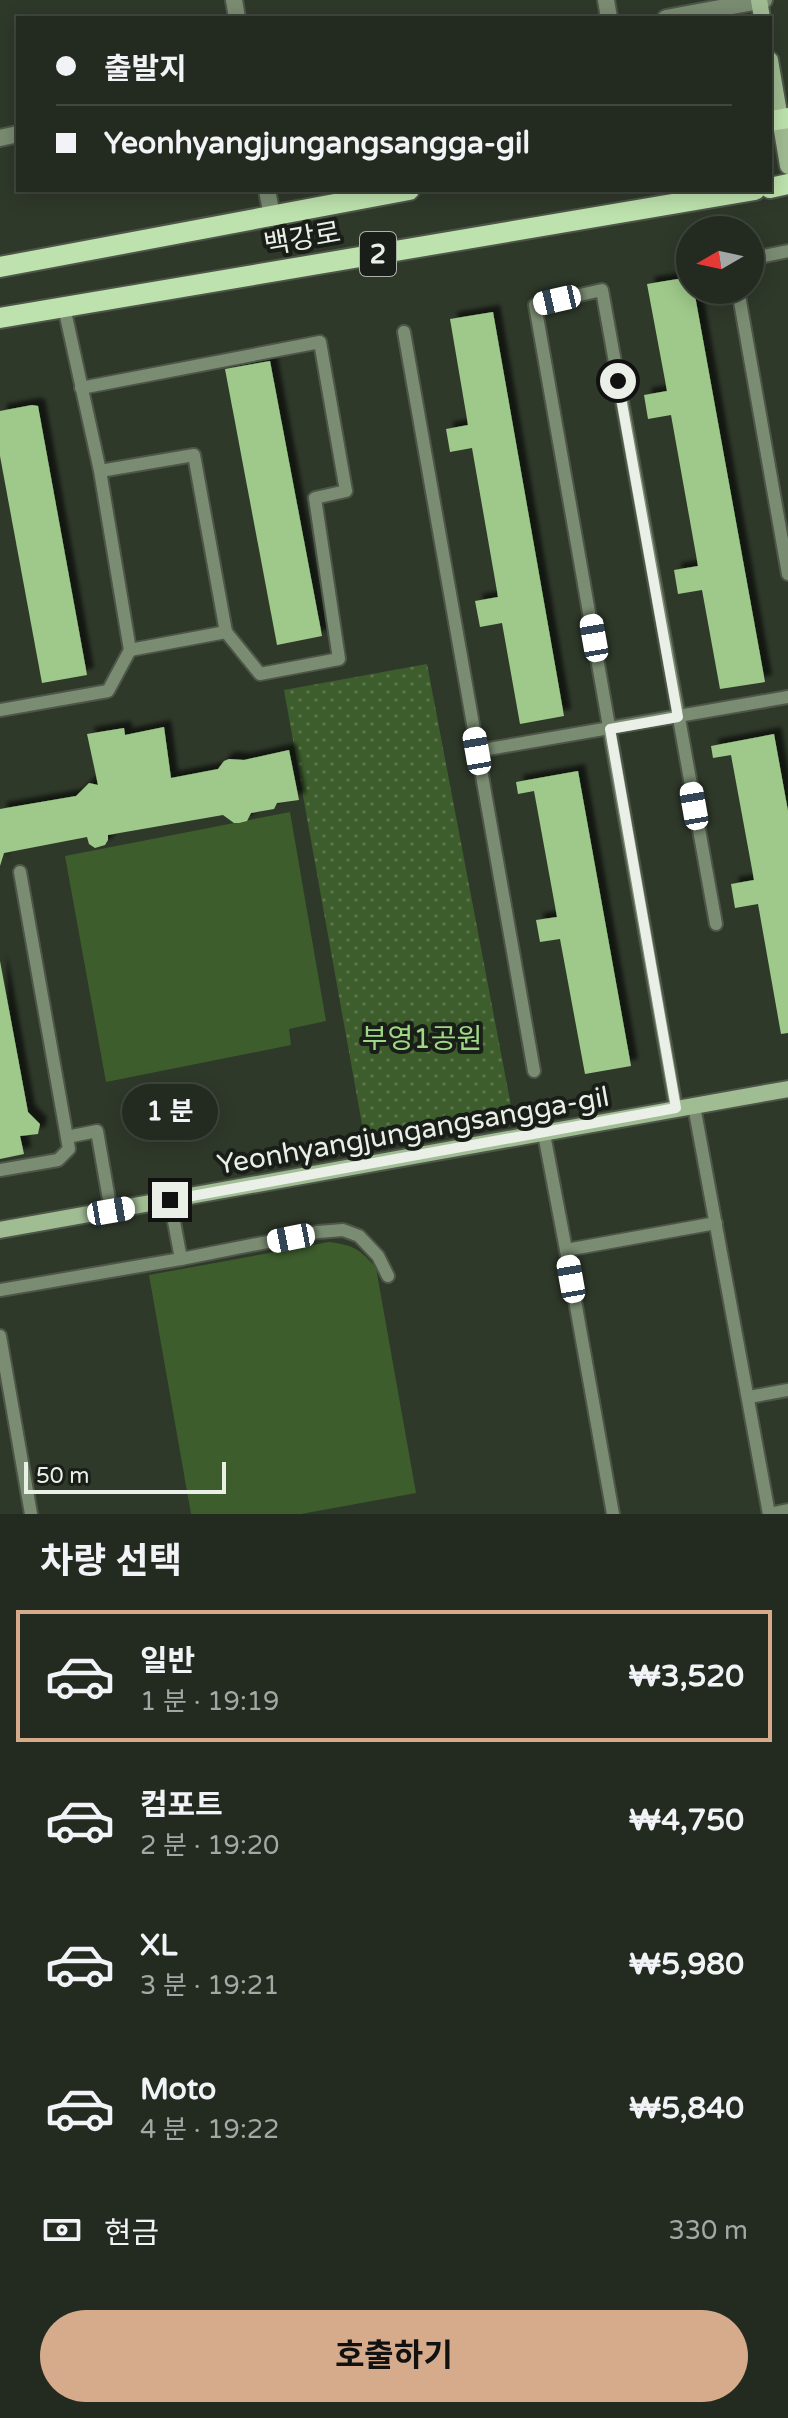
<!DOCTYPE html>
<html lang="ko">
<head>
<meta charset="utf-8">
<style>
	body { margin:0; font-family:"Varela Round","Noto Sans KR",sans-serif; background:#2f372d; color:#f1f3f6; height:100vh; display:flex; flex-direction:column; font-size:30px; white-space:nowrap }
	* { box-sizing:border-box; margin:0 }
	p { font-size:26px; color:#a3a7a5 }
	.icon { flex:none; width:44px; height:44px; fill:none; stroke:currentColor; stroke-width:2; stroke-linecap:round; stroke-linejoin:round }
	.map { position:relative; height:1514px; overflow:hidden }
	.sheet { display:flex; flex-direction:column; background:#232b20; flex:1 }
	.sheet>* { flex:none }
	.hud { position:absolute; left:16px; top:16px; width:756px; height:176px; border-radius:0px; box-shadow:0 4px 20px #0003,0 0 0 2px #40473e; display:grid; align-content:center; height:176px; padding:0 40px; background:#232b20 }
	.needle { width:52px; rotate:261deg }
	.buttons { position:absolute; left:676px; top:216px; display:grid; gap:16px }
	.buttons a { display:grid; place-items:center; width:88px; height:88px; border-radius:50%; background:#232b20; box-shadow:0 4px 20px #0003,0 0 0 2px #40473e; font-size:40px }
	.scale { position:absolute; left:24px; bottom:20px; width:202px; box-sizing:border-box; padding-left:8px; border:4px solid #eaf0e7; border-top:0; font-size:22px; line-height:28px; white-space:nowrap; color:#eaf0e7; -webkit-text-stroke:6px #1a1e18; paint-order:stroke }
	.end { position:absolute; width:36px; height:36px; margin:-18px; border:10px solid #eaf0e7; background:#111; box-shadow:0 0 0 4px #111 }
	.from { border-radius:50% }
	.bubble { position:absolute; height:56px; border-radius:28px; background:#232b20; box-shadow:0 4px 20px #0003,0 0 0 2px #40473e; font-size:26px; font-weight:700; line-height:56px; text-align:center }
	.car { position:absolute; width:24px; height:48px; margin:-24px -12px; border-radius:10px; box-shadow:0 0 6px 2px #0007; background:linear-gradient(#fff 24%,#345 0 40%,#fff 0 76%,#345 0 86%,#fff 0) }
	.hud b { display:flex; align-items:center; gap:28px; height:76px; font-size:30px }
	.hud b+b { border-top:2px solid #40473e }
	.hud i { width:20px; height:20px; background:#f1f3f6 }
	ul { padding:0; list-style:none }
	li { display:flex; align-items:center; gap:24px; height:132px; margin:0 16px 12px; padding:0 24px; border:4px solid transparent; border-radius:0px }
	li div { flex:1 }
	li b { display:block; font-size:30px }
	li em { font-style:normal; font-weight:700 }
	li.selected { border-color:#d6ab8b }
	li>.icon { width:72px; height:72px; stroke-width:1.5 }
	h2 { padding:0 40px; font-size:36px; line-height:96px }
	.pay { display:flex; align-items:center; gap:20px; height:88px; padding:0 40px; font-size:30px }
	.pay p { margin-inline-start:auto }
	.action { display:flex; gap:16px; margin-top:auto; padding:16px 40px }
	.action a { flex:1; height:92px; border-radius:48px; background:#d6ab8b; color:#111; font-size:32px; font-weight:700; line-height:92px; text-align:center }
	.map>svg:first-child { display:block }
	.park { fill:url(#park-dots) }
	.garden { fill:#3d5d2d }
	.building { fill:#9fc98b; filter:url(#shadow) }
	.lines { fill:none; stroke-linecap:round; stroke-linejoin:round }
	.lane-casing { stroke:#4d5648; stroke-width:16 }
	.street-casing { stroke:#4d5648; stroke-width:20 }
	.secondary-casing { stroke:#4d5648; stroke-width:20 }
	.primary-casing { stroke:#4d5648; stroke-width:24 }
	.lane { stroke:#7a8c72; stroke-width:12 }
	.street { stroke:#7a8c72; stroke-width:16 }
	.secondary { stroke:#a0bc93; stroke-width:16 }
	.primary { stroke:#bde2ad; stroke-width:20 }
	.route { stroke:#eaf0e7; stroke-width:10 }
	.labels { text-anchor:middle; stroke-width:8; stroke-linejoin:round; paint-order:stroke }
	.shield { fill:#1a1e18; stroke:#acb1a9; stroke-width:2 }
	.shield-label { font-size:26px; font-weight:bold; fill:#eaf0e7 }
	.street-label { font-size:28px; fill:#eaf0e7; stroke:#1a1e18 }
	.park-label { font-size:28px; fill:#a0d985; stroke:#1a1e18 }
</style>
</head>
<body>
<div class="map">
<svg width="788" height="1514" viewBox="0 0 788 1514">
	<defs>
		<pattern id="park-dots" width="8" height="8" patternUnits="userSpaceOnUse" patternTransform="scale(2)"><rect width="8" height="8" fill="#3d5d2d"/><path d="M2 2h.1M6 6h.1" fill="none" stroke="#59754b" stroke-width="1.8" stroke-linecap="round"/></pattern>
		<filter id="shadow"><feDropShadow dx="7" dy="-7" stdDeviation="2" flood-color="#0009"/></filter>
	</defs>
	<rect width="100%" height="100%" fill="#2f392a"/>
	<path class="park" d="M427,664L512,1111L365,1141L284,690Z"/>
	<g class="garden">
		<path d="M290,812L326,1021L289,1029L291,1045L106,1082L65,856Z"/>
		<path d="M329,1242C353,1245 360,1249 376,1268L416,1493L301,1514H191L149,1275Z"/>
	</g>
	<g class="building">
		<path d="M690,277V290H694L765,682L720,689L702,590L678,594L674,570L698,566L671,415L648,419L644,395L667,391L647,284Z"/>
		<path d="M493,312L564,716L520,724L502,623L480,627L475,601L498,597L472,448L450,452L446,429L468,425L450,319Z"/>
		<path d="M270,361L322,636L277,645L225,369Z"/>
		<path d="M32,405L38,406L87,675L42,683L0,456V411Z"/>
		<path d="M164,727L171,778L218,769L224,761L229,759L244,760L289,750L299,800L277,803L274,809L251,813L247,821L239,823H234L223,815L108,835V840L105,845L95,848L89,844L87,837L4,853L0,866V809L76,796L89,783L98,785L87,734L124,728L125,735Z"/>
		<path d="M774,734L788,811V1033L781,1034L758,904L735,908L731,884L754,880L731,755L713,758L711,746Z"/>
		<path d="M578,771L631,1066L585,1074L560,939L540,942L536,920L557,917L534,791L518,794L516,782Z"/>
		<path d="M0,961L28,1112L40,1124L38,1134L20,1136L24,1154L0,1159Z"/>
	</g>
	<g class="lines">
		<defs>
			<g id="lane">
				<path d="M750,259L788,251"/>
				<path d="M738,290L788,574"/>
				<path d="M64,307L100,471L130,650L226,632L194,455L100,471"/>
				<path d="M404,332L534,1071"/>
				<path d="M81,388L320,342L346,491L315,498L339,659L260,674L226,632"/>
				<path d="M0,710L108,691L130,650"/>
				<path d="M477,751L788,697"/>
				<path d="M694,1106L769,1514L788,1510"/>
				<path d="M676,1108L535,305L602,290L716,924"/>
				<path d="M544,1134L566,1250"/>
				<path d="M67,1137L97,1131L111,1211"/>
				<path d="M0,1170L58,1160L69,1149L20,872"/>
				<path d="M170,1200L181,1259L318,1232L343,1230L359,1236L378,1256L388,1276"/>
				<path d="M0,1290L181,1259"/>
				<path d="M0,1336L31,1514"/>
				<path d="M749,1397L788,1390"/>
				<path d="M613,1514L566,1250L716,1223"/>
			</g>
			<g id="street">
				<path d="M234,0L237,18"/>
				<path d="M606,0L609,18"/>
				<path d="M666,18L764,0"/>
				<path d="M0,138L18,134"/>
				<path d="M267,190L272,216"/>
			</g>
			<g id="secondary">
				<path d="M759,0L762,18"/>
				<path d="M770,60L788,166"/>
				<path d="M0,1230L788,1089"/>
			</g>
			<g id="primary">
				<path d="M770,121L788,118"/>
				<path d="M770,188L788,184"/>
				<path d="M0,267L409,190"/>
				<path d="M0,318L755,190"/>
			</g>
		</defs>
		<use href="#lane" class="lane-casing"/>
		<use href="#street" class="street-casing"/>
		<use href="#secondary" class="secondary-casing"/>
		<use href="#primary" class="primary-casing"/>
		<use href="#lane" class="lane"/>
		<use href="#street" class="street"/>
		<use href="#secondary" class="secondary"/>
		<use href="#primary" class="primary"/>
	</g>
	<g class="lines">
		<path class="route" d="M170,1200L676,1108L610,729L678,717L618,381"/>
	</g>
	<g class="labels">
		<rect class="shield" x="360" y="232" width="36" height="44" rx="6"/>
		<g class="shield-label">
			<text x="378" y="263">2</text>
		</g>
		<g class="street-label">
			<text transform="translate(302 238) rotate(-10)" y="10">백강로</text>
			<text transform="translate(413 1130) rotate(-10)" y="10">Yeonhyangjungangsangga-gil</text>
		</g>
		<g class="park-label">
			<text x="422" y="1048">부영1공원</text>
		</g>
	</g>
</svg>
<div class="buttons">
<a><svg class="needle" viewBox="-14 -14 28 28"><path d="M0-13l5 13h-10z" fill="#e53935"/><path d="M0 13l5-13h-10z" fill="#a3a7a5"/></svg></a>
</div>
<div class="scale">50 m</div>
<i class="end from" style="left:618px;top:381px"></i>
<i class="end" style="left:170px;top:1200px"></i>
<div class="bubble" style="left:122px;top:1084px;width:96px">1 분</div>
<i class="car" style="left:557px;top:300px;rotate:257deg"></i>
<i class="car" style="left:594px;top:638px;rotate:350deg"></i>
<i class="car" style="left:477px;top:751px;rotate:350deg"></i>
<i class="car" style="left:694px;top:806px;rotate:350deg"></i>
<i class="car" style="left:111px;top:1211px;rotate:80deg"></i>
<i class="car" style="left:291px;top:1238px;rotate:259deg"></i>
<i class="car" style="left:571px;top:1279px;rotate:350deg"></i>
<div class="hud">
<b><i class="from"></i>출발지</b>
<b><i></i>Yeonhyangjungangsangga-gil</b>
</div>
</div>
<section class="sheet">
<h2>차량 선택</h2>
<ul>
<li class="selected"><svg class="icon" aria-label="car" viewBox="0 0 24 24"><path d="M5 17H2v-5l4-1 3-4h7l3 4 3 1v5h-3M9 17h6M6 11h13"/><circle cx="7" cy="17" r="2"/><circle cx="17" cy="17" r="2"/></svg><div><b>일반</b><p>1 분 · 19:19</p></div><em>₩3,520</em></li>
<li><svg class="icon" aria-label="car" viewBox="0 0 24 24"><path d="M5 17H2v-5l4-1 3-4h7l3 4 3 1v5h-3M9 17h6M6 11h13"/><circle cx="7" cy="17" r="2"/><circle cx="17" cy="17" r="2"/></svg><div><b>컴포트</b><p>2 분 · 19:20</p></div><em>₩4,750</em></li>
<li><svg class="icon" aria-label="car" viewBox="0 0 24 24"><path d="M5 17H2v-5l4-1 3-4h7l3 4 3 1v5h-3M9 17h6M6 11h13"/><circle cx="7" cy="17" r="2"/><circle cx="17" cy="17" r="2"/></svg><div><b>XL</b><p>3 분 · 19:21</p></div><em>₩5,980</em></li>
<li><svg class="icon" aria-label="car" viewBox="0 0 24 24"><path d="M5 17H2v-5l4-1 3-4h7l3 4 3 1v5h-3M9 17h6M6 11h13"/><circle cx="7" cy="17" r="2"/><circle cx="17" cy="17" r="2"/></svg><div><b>Moto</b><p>4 분 · 19:22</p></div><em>₩5,840</em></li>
</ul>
<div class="pay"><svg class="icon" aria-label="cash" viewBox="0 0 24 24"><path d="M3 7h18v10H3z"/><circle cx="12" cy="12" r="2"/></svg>현금<p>330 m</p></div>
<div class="action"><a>호출하기</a></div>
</section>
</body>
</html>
